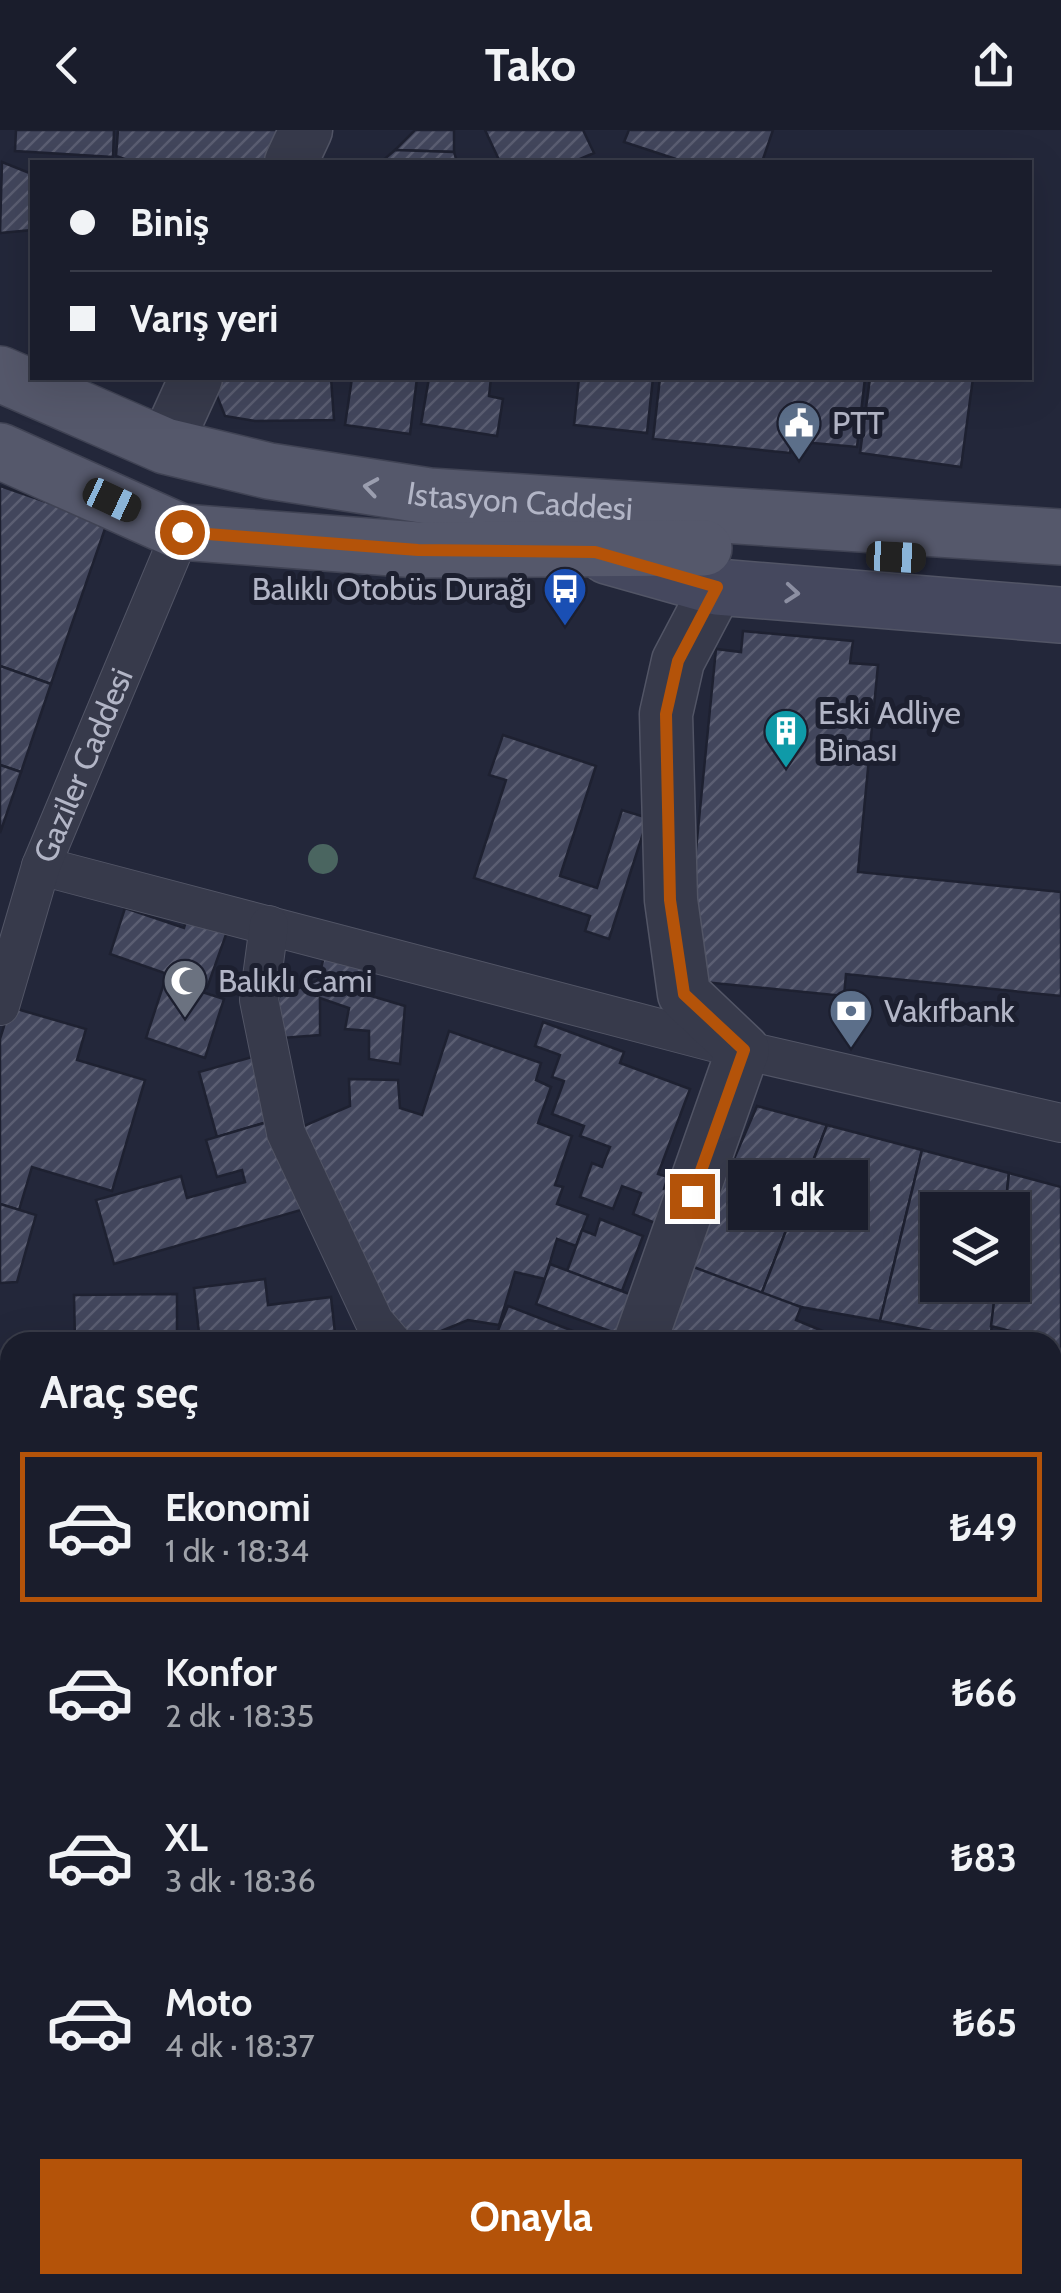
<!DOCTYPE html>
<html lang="tr">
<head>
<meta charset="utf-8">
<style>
	body { margin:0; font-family:Cabin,sans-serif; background:#232634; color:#f1f3f6; height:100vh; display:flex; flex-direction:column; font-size:38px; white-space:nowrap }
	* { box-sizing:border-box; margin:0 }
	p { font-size:32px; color:#9fa2a9 }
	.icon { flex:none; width:55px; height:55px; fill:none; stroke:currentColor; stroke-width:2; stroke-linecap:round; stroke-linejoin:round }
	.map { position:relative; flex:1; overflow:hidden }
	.side { position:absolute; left:0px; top:1202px; width:1062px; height:962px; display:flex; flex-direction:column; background:#1a1d2c; border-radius:30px 30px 0 0; box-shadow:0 10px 40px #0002,0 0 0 2px #383b48 }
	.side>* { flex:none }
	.guide { position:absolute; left:30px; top:30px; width:1002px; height:220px; border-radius:0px; box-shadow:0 10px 40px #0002,0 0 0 2px #383b48; display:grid; align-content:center; height:220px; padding:0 40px; background:#1a1d2c }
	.tools { position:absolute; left:920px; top:1062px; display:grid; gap:20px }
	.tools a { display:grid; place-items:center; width:110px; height:110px; border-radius:0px; background:#1a1d2c; box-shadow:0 10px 40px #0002,0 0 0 2px #383b48; font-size:50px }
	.end { position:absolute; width:45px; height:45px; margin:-22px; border:12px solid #b45309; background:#fff; box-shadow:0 0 0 5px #fff }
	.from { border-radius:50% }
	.bubble { position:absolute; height:70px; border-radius:0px; background:#1a1d2c; box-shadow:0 10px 40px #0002,0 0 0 2px #383b48; font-size:32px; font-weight:700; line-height:70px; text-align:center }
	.car { position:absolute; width:30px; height:60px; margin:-30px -15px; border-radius:12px; box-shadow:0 0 8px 2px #0007; background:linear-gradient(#222 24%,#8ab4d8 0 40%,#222 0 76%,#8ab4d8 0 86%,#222 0) }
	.guide b { display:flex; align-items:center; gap:35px; height:95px; font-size:38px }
	.guide b+b { border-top:2px solid #383b48 }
	.guide i { width:25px; height:25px; background:#f1f3f6 }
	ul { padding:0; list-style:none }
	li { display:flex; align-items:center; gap:30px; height:150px; margin:0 20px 15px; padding:0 20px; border:5px solid transparent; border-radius:0px }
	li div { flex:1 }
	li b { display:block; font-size:38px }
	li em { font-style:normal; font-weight:700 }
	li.selected { border-color:#b45309 }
	li>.icon { width:90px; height:90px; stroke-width:1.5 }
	h2 { padding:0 40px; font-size:45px; line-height:120px }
	.primary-button { display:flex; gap:20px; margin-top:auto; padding:20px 40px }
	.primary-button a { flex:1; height:115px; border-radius:0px; background:#b45309; color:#fff; font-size:40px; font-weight:700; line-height:115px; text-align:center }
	header { display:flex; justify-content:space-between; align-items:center; height:130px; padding:0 40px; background:#1a1d2c; font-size:45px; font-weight:700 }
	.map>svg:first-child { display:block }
	.building { fill:url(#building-hatch); stroke:#1e2131; stroke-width:2.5 }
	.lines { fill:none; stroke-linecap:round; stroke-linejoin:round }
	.pedestrian-casing { stroke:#525566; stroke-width:40 }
	.minor-casing { stroke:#525566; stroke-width:55 }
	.secondary-casing { stroke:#525566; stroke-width:58 }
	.primary-casing { stroke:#404354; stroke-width:58 }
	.pedestrian { stroke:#373a4b; stroke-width:38 }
	.minor { stroke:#373a4b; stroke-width:52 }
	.secondary { stroke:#45485e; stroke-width:55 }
	.primary { stroke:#55586b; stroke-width:55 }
	.tree { fill:#4a6560 }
	.oneway { stroke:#9b9eaf }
	.oneway2 { stroke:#8c8fa2 }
	.route { stroke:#b45309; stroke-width:12 }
	.labels { text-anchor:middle; stroke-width:10; stroke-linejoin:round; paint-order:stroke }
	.poi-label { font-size:32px; fill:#b2b5c6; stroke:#1c1f2f; text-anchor:start }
	.street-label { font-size:32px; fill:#b2b5c6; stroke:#1c1f2f }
</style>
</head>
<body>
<header><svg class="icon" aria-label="back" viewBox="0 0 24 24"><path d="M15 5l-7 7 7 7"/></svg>Tako<svg class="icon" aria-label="share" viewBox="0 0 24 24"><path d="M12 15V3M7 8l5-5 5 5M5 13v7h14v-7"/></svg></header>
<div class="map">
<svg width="1061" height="2163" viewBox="0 0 1061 2163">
	<defs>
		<pattern id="building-hatch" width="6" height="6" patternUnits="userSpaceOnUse" patternTransform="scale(2.5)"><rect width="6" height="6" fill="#42465c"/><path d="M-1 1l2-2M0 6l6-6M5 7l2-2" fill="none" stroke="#5b5e72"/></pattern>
	</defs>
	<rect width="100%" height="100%" fill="#23273a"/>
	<g class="building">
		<path d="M16,0H114L113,27L15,21Z"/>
		<path d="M118,0H281L268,32H133L116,26Z"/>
		<path d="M415,0H454V22L395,20Z"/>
		<path d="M485,0H583L594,23L573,32H500Z"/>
		<path d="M629,0H773L762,32H685L624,12Z"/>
		<path d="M395,20L454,22L457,32H381Z"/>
		<path d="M2,32L32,44V100L0,103Z"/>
		<path d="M210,248H331L334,290L255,291L225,286Z"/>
		<path d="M352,248H417L410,304L345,295Z"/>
		<path d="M429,248H491L489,266L503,269L497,306L421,294Z"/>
		<path d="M579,248H653L647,303L574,295Z"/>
		<path d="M660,248H865L857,317L792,311L790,323L653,309Z"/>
		<path d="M870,248H973L961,337L860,323Z"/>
		<path d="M0,356L107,393L51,554L0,536Z"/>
		<path d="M743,501L853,511L850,533L878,535L858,742L1061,762V866L846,844L844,866L683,850L716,519L741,522Z"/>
		<path d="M0,536L51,554L21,642L0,635Z"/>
		<path d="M503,605L596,636L560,746L597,758L622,680L648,688L609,809L585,801L590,786L474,748L506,650L489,645Z"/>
		<path d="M0,635L21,642L0,703Z"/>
		<path d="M125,778L184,798L188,785L228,799L207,858L110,824Z"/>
		<path d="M326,819L368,832L360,863L318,850Z"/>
		<path d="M165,850L224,869L205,928L146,908Z"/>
		<path d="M318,850L405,876L400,934L369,929V901L345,899L349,878L320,868V905L282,908L278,867Z"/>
		<path d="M10,877L86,899L77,930L145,950L112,1061L32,1037L19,1080L0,1074V909Z"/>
		<path d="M543,892L624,922L620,933L690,959L658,1044L668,1047L664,1059L672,1062L660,1095L633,1084L641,1063L622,1056L613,1079L580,1067L592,1033L602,1037L610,1017L580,1006L584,996L552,984L564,951L552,947L560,925L535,916Z"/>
		<path d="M449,901L541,933L536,950L551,957L538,993L572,1006L555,1055L563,1057L557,1074L588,1085L576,1116L557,1109L545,1149L515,1142L499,1195L468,1190L414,1212H402L290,1002L350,976L349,949L398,950L400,978L422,985Z"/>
		<path d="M256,926L274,990L217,1007L199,942Z"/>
		<path d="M757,976L827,995L761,1165L688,1135Z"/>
		<path d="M274,990L301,1080L114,1134L96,1070L181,1046L187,1068L245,1052L242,1040L217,1047L206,1010Z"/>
		<path d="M827,995L922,1020L880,1191L801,1177L761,1165Z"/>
		<path d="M922,1020L1009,1043L1005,1080H938V1155H996L990,1212L880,1191Z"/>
		<path d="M1009,1043L1061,1057V1270L1052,1268V1212L991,1196L996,1155H1012V1080H1005Z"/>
		<path d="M0,1074L36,1085L17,1152L0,1153Z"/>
		<path d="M600,1089L643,1106L622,1161L567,1141L582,1100L595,1105Z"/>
		<path d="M550,1134L632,1165L618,1204L536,1174Z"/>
		<path d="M688,1135L801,1177L796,1190L825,1202L820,1212H654Z"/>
		<path d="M265,1149L268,1175L331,1167L336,1212H200L194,1158Z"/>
		<path d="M177,1164V1212H75L74,1165Z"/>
		<path d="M508,1176L599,1211L598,1212H506L495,1208Z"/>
		<path d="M0,1230L10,1233V1305L2,1330Z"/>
		<path d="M1052,1268L1061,1270V1573L1052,1571Z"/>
		<path d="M0,1369L10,1373V1457L0,1453Z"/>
		<path d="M0,1462L10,1465V1528L0,1525Z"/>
		<path d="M6,1618L10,1620V1660L0,1657Z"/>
		<path d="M1052,1634L1061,1636V1830L1052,1853Z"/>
		<path d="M0,1685L10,1689V1715L0,1711Z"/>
		<path d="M10,1793V1845L0,1840V1813Z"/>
		<path d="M2,1894L10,1898V1928L0,1949Z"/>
		<path d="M0,2046L10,2050V2155H29L26,2163L0,2156Z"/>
		<path d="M1052,2133L1061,2137V2163H974L977,2155H1019L1032,2160L1034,2155H1052Z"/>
		<path d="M125,2155H215L211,2163H144Z"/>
		<path d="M431,2155L428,2163H380L355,2156Z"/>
		<path d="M449,2155H522L521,2163H446Z"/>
		<path d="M580,2155H684L681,2163H579Z"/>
		<path d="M684,2155H712L719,2157L718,2163H681Z"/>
	</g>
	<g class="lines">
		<defs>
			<g id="pedestrian">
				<path d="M41,736L743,920L1061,993"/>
				<path d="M269,795L259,870L286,1003L374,1191L392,1212"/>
				<path id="s1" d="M0,876L41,736L181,402"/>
				<path d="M0,1354L10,1357"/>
			</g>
			<g id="minor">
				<path d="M291,32L306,0"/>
				<path d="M165,316L196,248"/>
				<path d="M640,1212L743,920L684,864L671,770L666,584L678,531L717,457"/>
				<path d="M1052,1589L1061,1591"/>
				<path d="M0,1751L10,1755"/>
				<path d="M0,2015L10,2019"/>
				<path d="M312,2155L330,2163"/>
				<path d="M545,2163V2155"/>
			</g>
			<path id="secondary" d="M607,426L717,457L1061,485"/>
			<g id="primary">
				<path id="s2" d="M0,244L165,316L269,341L429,366L1061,407"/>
				<path d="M0,321L181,402L418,420L704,418"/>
			</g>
		</defs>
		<use href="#pedestrian" class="pedestrian-casing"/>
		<use href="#minor" class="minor-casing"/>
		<use href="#secondary" class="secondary-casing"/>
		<use href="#primary" class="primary-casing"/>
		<use href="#pedestrian" class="pedestrian"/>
		<use href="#minor" class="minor"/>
		<use href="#secondary" class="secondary"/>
		<use href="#primary" class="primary"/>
	</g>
	<circle class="tree" cx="323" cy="729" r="15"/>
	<defs><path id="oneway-chevron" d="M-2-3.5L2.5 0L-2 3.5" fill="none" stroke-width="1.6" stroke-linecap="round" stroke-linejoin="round" transform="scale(2.5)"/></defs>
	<use class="oneway" href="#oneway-chevron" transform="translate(371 357) rotate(-171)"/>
	<use class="oneway2" href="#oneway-chevron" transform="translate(792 463) rotate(5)"/>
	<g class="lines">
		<path class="route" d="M182,402L418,420L595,422L717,457L678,531L666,584L670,770L684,864L744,920L692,1066"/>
	</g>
	<defs>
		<symbol id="civic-pin" viewBox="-11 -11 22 30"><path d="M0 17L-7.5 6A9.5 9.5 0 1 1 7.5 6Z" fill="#5c6f8a" stroke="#1c1f2f"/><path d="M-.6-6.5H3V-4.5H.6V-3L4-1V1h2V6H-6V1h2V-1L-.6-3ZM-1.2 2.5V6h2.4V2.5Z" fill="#fff"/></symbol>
		<symbol id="bus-pin" viewBox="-11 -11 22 30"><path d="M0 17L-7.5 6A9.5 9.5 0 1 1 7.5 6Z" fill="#1a4fb4" stroke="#1c1f2f"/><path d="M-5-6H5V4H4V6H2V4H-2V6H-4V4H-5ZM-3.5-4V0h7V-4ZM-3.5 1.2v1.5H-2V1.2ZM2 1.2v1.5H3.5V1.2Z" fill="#fff"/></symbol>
		<symbol id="building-pin" viewBox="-11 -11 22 30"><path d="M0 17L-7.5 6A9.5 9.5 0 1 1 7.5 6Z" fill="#0f9aa8" stroke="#1c1f2f"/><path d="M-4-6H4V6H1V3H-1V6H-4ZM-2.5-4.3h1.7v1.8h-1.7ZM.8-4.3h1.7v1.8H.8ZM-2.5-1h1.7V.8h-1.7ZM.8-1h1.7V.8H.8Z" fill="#fff"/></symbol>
		<symbol id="mosque-pin" viewBox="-11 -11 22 30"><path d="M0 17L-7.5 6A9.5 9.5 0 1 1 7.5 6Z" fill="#6b7280" stroke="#1c1f2f"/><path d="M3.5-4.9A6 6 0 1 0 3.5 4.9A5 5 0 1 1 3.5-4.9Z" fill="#fff"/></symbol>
		<symbol id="bank-pin" viewBox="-11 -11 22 30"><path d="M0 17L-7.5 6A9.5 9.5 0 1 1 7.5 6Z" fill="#5c6f8a" stroke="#1c1f2f"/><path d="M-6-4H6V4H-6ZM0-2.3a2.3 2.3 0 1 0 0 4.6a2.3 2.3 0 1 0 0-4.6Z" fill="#fff"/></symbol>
	</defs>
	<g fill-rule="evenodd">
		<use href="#civic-pin" x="774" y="268" width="50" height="68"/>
		<use href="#bus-pin" x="540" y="434" width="50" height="68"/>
		<use href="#building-pin" x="761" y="576" width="50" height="68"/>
		<use href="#mosque-pin" x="160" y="826" width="50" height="68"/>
		<use href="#bank-pin" x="826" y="856" width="50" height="68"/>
	</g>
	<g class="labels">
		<g class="poi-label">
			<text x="832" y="304">PTT</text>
			<text x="532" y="470" text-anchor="end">Balıklı Otobüs Durağı</text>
			<text x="818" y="594">Eski Adliye<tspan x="818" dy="37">Binası</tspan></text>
			<text x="218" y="862">Balıklı Cami</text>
			<text x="884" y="892">Vakıfbank</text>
		</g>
		<g class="street-label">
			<text dy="11" stroke="none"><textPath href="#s2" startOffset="540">Istasyon Caddesi</textPath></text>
			<text dy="11" stroke="none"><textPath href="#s1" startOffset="255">Gaziler Caddesi</textPath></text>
		</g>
	</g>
</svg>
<div class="tools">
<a><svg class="icon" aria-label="layers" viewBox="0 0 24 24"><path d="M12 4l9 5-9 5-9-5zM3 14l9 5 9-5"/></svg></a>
</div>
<i class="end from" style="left:182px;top:402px"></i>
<i class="end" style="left:692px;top:1066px"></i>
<div class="bubble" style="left:728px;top:1030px;width:140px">1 dk</div>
<i class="car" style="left:112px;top:370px;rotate:115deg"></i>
<i class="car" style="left:896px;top:427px;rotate:93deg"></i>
<div class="guide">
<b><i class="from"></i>Biniş</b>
<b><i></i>Varış yeri</b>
</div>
<section class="side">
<h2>Araç seç</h2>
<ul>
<li class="selected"><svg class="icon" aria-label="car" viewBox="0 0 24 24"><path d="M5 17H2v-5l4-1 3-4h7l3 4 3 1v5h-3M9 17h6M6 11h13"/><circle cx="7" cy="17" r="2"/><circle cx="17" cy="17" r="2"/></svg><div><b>Ekonomi</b><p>1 dk · 18:34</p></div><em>₺49</em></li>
<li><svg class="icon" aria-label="car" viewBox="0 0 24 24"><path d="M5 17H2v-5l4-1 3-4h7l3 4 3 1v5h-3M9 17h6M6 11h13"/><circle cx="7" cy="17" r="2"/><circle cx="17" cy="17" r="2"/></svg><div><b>Konfor</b><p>2 dk · 18:35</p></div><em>₺66</em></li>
<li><svg class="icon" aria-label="car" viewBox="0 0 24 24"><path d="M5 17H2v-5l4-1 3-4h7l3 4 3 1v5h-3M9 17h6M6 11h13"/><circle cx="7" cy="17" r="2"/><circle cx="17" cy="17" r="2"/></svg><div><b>XL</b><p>3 dk · 18:36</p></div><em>₺83</em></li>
<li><svg class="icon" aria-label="car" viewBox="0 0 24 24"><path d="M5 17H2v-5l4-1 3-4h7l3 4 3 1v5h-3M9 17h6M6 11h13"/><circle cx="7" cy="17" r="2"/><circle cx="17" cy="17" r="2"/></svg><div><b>Moto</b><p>4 dk · 18:37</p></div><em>₺65</em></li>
</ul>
<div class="primary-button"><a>Onayla</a></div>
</section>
</div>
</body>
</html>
